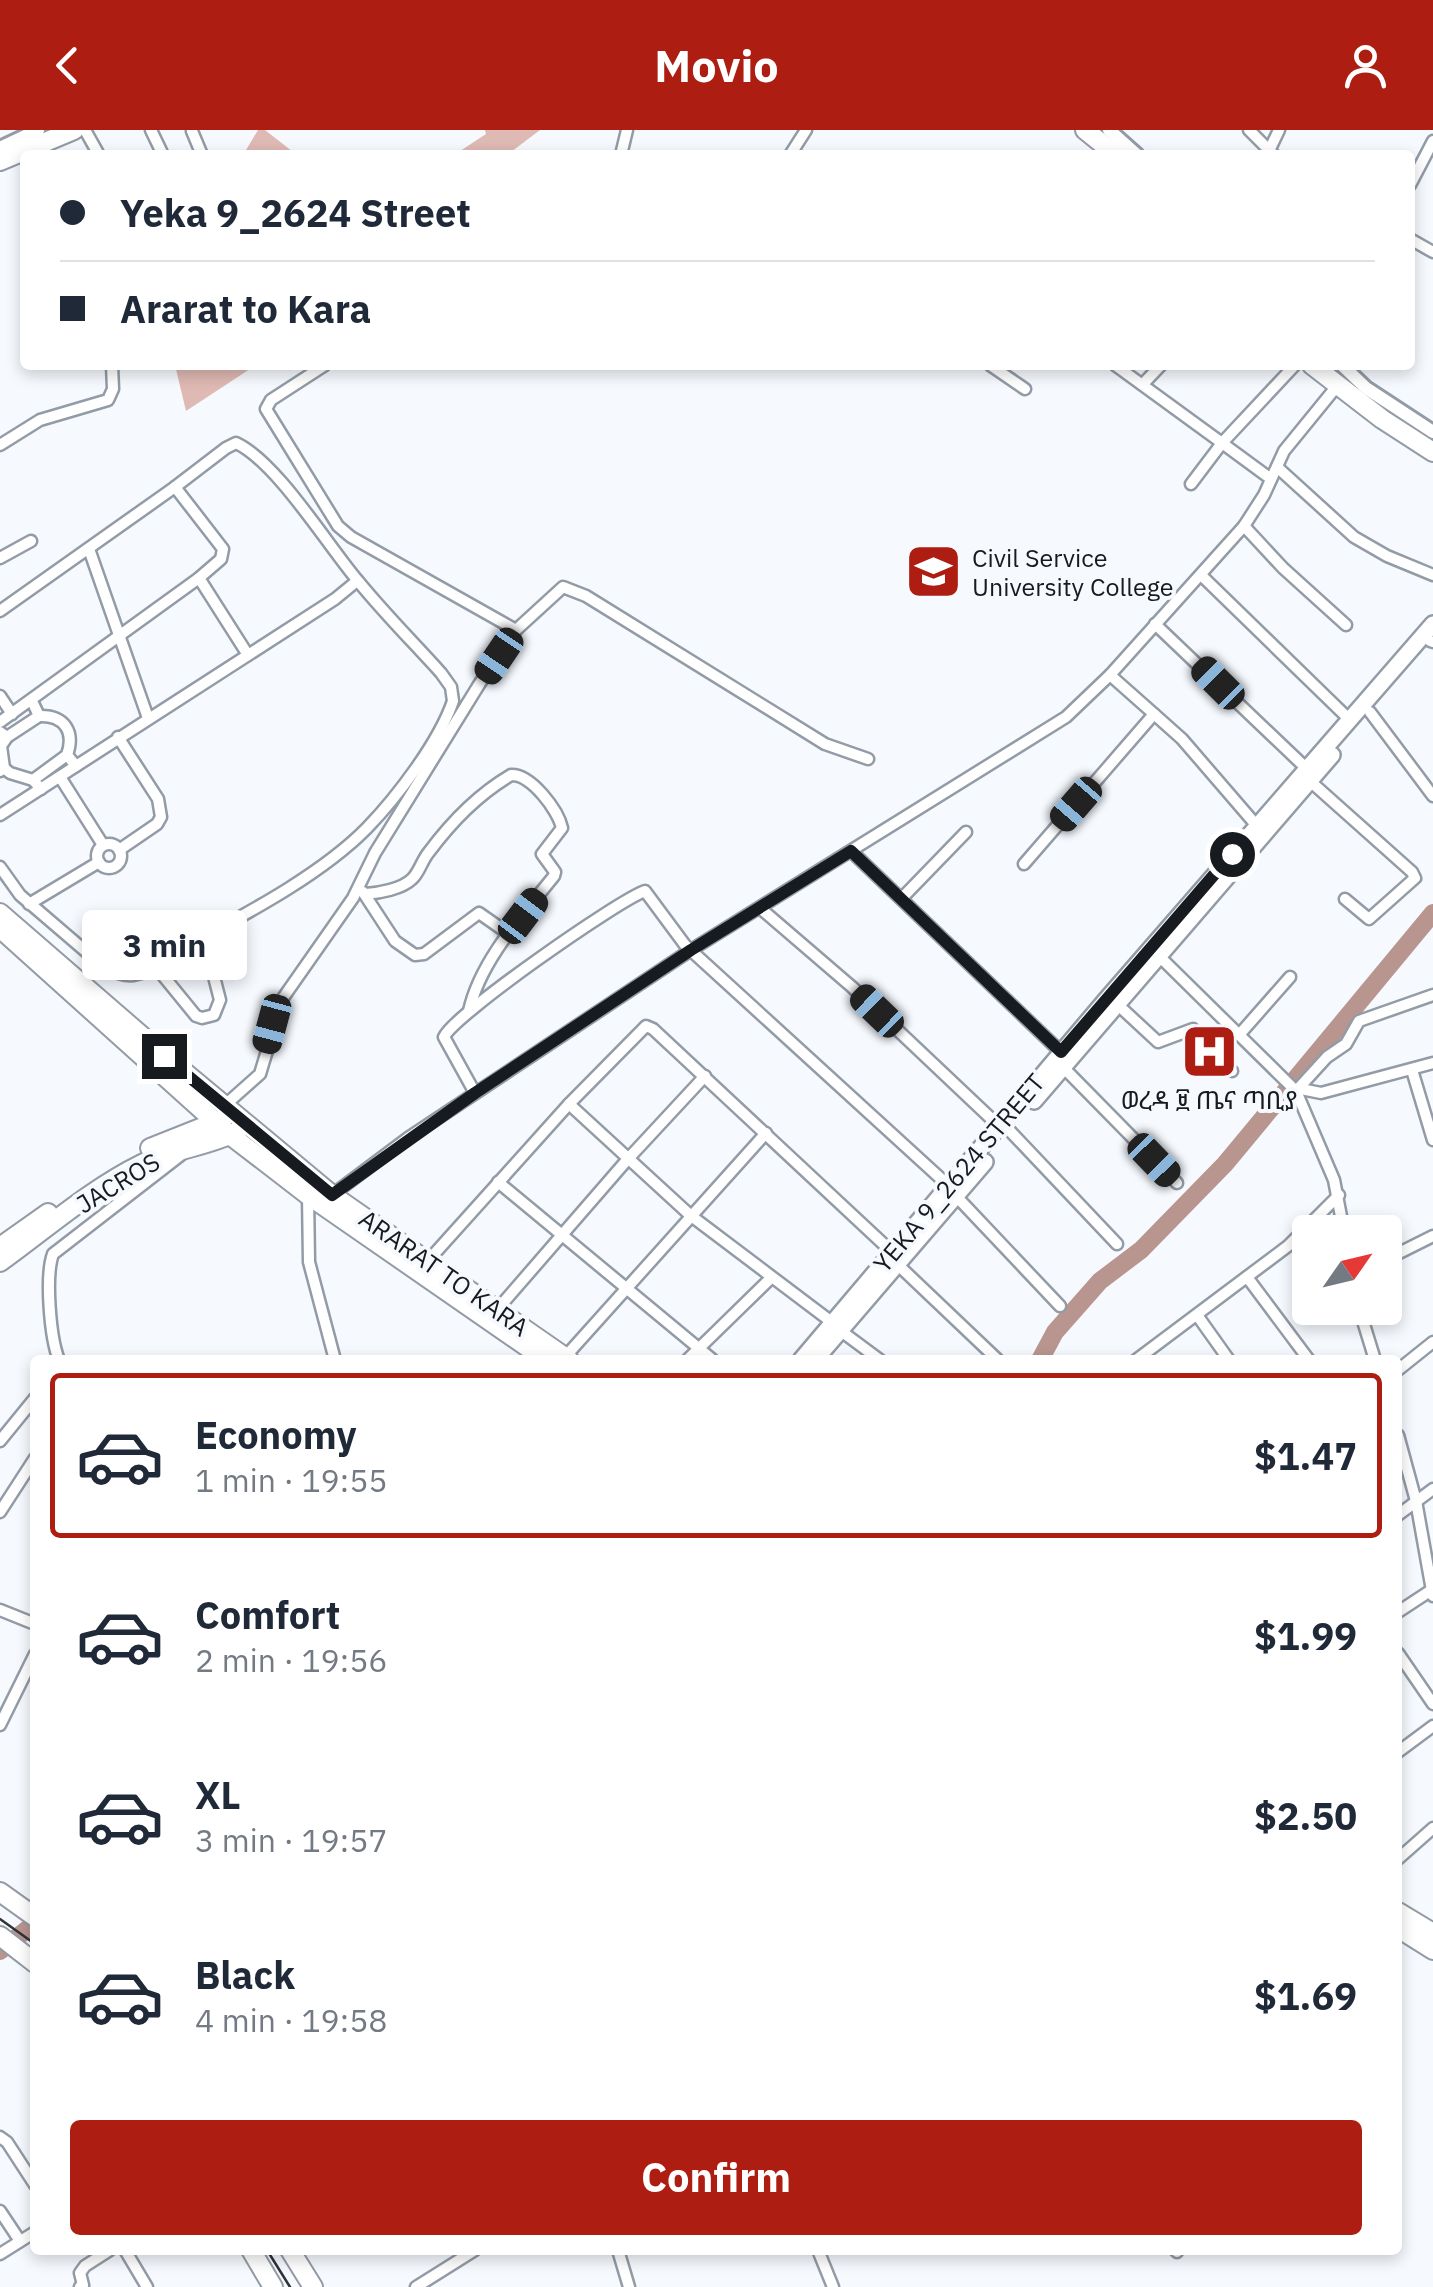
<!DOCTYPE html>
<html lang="en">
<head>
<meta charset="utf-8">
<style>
	body { margin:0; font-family:"IBM Plex Sans","Noto Sans Ethiopic",sans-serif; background:#f2f2f3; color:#1f2937; height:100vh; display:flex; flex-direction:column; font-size:38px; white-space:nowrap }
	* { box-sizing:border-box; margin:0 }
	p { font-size:32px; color:#747a83 }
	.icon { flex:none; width:55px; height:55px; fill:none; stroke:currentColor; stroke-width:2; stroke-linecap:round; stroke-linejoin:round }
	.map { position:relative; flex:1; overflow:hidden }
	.details { position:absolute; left:30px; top:1225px; width:1372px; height:900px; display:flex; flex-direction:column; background:#fff; border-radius:10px; box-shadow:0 5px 15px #0003 }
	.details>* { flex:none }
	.guide { position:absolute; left:20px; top:20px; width:1395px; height:220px; border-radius:10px; box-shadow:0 5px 15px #0003; display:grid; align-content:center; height:220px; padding:0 40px; background:#fff }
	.needle { width:65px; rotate:56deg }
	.buttons { position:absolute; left:1292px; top:1085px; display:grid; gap:20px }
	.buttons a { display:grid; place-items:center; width:110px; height:110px; border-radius:10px; background:#fff; box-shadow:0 5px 15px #0003; font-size:50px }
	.end { position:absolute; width:45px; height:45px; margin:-22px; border:12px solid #171a1e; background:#fff; box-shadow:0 0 0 5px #fff }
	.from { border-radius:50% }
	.bubble { position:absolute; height:70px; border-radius:10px; background:#fff; box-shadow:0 5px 15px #0003; font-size:32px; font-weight:700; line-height:70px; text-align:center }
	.car { position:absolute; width:30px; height:60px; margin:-30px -15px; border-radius:12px; box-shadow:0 0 8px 2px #0007; background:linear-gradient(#222 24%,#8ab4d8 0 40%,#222 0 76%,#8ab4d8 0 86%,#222 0) }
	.guide b { display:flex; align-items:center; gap:35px; height:95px; font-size:38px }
	.guide b+b { border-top:2px solid #e0e1e3 }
	.guide i { width:25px; height:25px; background:#1f2937 }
	ul { padding:18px 0 0; list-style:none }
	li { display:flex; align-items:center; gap:30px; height:165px; margin:0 20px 15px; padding:0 20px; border:5px solid transparent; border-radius:10px }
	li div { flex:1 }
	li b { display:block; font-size:38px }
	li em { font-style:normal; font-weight:700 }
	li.on { border-color:#ad1d11 }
	li>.icon { width:90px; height:90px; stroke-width:1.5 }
	.action { display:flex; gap:20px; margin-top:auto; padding:20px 40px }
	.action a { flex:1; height:115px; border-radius:10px; background:#ad1d11; color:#fff; font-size:40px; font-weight:700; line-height:115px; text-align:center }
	header { display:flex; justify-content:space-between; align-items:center; height:130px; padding:0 40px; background:#ad1d11; color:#fff; font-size:45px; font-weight:700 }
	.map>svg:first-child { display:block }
	.forest { fill:#dfb9b3 }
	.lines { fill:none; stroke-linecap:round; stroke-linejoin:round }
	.river { stroke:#b9958f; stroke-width:18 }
	.minor-casing { stroke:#939ba6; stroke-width:15 }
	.tertiary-casing { stroke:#939ba6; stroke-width:18 }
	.secondary-casing { stroke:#939ba6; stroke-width:20 }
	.primary-casing { stroke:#939ba6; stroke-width:22 }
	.minor { stroke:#fff; stroke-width:10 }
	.tertiary { stroke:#fff; stroke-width:12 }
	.secondary { stroke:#fff; stroke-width:15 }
	.primary { stroke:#fff; stroke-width:18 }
	.tram { stroke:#2f3237; stroke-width:2.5 }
	.route { stroke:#171a1e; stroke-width:12 }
	.labels { text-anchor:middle; stroke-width:8; stroke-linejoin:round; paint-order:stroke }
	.poi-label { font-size:25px; fill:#171a1e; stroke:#f6faff; text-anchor:start }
	.street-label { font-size:25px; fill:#171a1e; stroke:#f6faff }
</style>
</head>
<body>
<header><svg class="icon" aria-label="back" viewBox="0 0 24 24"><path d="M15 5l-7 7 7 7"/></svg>Movio<svg class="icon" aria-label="person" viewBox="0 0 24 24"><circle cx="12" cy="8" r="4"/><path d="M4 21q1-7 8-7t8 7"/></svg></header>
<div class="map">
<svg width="1433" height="2157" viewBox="0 0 1433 2157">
	<rect width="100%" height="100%" fill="#f6faff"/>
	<g class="forest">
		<path d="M258,0H265L297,25H243Z"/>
		<path d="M485,0H540L507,25H454L486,4Z"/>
		<path d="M175,235H256L186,281Z"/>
	</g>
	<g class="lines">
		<g class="river">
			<path d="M1040,1230L1055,1202L1100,1151L1141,1120L1225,1034L1433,783"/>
			<path d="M0,1821L35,1793"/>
		</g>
		<defs>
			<g id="minor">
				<path d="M85,0L99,25"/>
				<path d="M151,0L163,25"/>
				<path d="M1249,0L1274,25"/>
				<path d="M192,1L202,25"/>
				<path d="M621,25L627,0"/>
				<path d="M790,25L806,0"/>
				<path d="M1267,25L1279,0"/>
				<path d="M1410,55L1433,11"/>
				<path d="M1410,109L1433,122"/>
				<path d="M325,235L271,270L266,279L338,396L351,407L516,500"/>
				<path d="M990,235L1025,259"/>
				<path d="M1115,235L1222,313L1295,235"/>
				<path d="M1143,254L1161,235"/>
				<path d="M0,315L40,290L108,270L113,259L112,235"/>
				<path d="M1277,337L1354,407L1387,426L1433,445"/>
				<path d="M1191,354L1222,313L1271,349"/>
				<path d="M175,357L223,419L221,429L199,448"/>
				<path d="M1244,396L1283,438L1346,495"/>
				<path d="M89,419L148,588"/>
				<path d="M0,428L31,411"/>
				<path d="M1202,446L1351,591"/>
				<path d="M0,481L175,357L226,318L236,313C277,332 328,416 358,451C384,483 413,512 441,543L451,557L453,571C439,612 397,667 367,698C321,745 244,785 187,816C169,826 154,842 133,845C122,846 113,841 104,837L20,765L0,737"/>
				<path d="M1155,494L1306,638"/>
				<path d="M1430,511L1433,512"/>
				<path d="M0,566L12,584"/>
				<path d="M1370,582L1433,666"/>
				<path d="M1154,584L1182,609L1257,696"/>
				<path d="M39,586C65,585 75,602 67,625L76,636"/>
				<path d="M0,592L199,448L248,525"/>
				<path d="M0,602L7,607L39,586L32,571"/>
				<path d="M118,607L158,669L161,687L157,694L119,720"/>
				<path d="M4,638L1,616L7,607"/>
				<path d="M0,641L4,638L10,643L33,650"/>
				<path d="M60,647L103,715"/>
				<path d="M1310,651L1412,742L1415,748L1369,789L1345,769"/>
				<path d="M41,659L33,650L67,625"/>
				<path d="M0,685L335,469L357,451"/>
				<circle cx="109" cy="726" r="12"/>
				<path d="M851,721L1063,924"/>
				<path d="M1024,734L1154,584L1110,545"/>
				<path d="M363,762L395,811L415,825L424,824L479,783L509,804"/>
				<path d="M366,764C379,763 402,759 412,749C419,743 422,730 429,722C452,691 477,665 511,645C531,644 558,680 562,698L542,724L555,742L554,746C522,786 480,831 469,881"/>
				<path d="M903,767L966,702"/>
				<path d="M29,774L99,732"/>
				<path d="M760,778L852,857L1000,997"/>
				<path d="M1159,826L1296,961L1334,1050L1344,1102"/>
				<path d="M156,837L196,886L202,888L214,885L220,870L204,808"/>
				<path d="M1117,874L1158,912L1193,899L1232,941"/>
				<path d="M1239,905L1290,847"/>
				<path d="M1059,933L1177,1053"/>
				<path d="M1412,940L1433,1010"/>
				<path d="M1301,959L1321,963L1433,933"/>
				<path d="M1296,961L1327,927L1346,914L1359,891L1433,865"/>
				<path d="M475,963L444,907C454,885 617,771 645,761L685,815L950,1057"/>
				<path d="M569,974L690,1085L833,1193"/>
				<path d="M224,976L260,944L283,868L353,768L375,723L480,553L516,500L563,457L586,466L825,614L868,629"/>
				<path d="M1010,1001L1117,1114"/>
				<path d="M498,1052L713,1230"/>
				<path d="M308,1065L309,1132L335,1230"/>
				<path d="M332,1065L408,1008L691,820L1066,587L1110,545L1244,396L1264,365L1284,321L1337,256"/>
				<path d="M956,1066L1060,1176"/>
				<path d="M1315,1092L1344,1102"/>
				<path d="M1385,1130L1433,1106"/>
				<path d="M427,1132L569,974L646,896L653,899L892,1122"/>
				<path d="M896,1133L998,1230"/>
				<path d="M1247,1147L1309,1230"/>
				<path d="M1359,1178L1375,1230"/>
				<path d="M496,1181L627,1030L705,946"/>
				<path d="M1197,1185L1229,1230"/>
				<path d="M841,1201L880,1230"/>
				<path d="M565,1227L766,1003"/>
				<path d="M59,1230C50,1208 45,1146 53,1124L186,1021"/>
				<path d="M687,1230L771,1148"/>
				<path d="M1136,1230L1288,1116L1339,1065"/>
				<path d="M1398,1240L1433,1212"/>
				<path d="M1398,1305L1416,1371L1433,1466"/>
				<path d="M0,1311L35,1268"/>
				<path d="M0,1382L35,1328"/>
				<path d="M1398,1385L1433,1359"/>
				<path d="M0,1480L35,1494"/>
				<path d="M1398,1482L1430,1461"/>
				<path d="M1398,1523L1433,1574"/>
				<path d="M0,1595L35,1524"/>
				<path d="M1398,1622L1433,1596"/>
				<path d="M1398,1729L1433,1698"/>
				<path d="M0,2007L7,2012L35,2055"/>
				<path d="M0,2081L20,2111"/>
				<path d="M125,2120L147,2157"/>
				<path d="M618,2120L629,2157"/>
				<path d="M818,2120L833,2157"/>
				<path d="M1175,2120L1177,2122"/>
				<path d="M0,2124L35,2102"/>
				<path d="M80,2157L83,2155L80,2143L85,2136L110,2120"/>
				<path d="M416,2157L475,2120"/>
			</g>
			<g id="tertiary">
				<path d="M1109,0L1137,25"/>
				<path d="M0,18L38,0"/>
				<path d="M1342,235L1366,258L1433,302"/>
			</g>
			<g id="secondary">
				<path d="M1034,971L1332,625"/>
				<path d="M801,1230L1106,870L1433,494"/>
				<path d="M815,1230L985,1032"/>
			</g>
			<g id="primary">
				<path d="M1085,0L1116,25"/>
				<path d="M0,31L74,0"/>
				<path d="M1312,235L1382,289L1433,322"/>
				<path d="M0,783L165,926L332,1065L569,1230"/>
				<path d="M2,800L230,1005L308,1065L546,1230"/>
				<path d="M150,1018L223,989"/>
				<path d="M0,1117L48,1083"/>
				<path d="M0,1132C46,1099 91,1059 142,1034C172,1019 207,1017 238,1001"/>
				<path d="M0,1762L35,1787"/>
				<path d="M1398,1782L1433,1803"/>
				<path d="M1398,1798L1433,1820"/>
				<path d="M0,1806L35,1833"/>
				<path d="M251,2120L273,2157"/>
				<path d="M290,2120L313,2157"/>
			</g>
		</defs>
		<use href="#minor" class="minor-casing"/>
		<use href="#tertiary" class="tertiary-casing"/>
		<use href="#secondary" class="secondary-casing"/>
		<use href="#primary" class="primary-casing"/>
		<use href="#minor" class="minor"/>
		<use href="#tertiary" class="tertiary"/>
		<use href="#secondary" class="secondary"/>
		<use href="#primary" class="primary"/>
		<g class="tram">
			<path d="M0,1789L35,1814"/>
			<path d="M267,2120L290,2157"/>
		</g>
	</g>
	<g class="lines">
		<path class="route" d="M164,926L332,1065L475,963L691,820L851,721L1061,922L1232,724"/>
	</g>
	<defs>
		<symbol id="university-square" viewBox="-11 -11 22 22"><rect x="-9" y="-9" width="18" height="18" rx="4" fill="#ad1d11" stroke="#f6faff"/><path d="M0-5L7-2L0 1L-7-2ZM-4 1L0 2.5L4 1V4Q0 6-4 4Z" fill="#fff"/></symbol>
		<symbol id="hospital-square" viewBox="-11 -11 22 22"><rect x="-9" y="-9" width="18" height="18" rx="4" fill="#ad1d11" stroke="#f6faff"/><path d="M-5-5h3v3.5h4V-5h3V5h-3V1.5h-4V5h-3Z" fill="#fff"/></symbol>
	</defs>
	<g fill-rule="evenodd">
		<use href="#university-square" x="902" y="410" width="63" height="63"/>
		<use href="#hospital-square" x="1178" y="890" width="63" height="63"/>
	</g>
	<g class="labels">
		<g class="poi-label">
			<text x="972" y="437">Civil Service<tspan x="972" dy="29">University College</tspan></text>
			<text x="1209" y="979" text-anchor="middle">ወረዳ ፱ ጤና ጣቢያ</text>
		</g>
		<g class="street-label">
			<text transform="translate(959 1043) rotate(-50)" y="9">YEKA 9_2624 STREET</text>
			<text transform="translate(118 1053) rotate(-31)" y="9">JACROS</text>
			<text transform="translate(444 1143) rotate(35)" y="9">ARARAT TO KARA</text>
		</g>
	</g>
</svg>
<div class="buttons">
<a><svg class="needle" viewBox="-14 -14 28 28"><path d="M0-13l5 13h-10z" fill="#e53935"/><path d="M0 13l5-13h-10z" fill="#747a83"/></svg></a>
</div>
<i class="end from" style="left:1232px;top:724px"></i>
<i class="end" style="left:164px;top:926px"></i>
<div class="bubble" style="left:82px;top:780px;width:165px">3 min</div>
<i class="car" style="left:499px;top:526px;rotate:214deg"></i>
<i class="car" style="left:1218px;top:553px;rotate:315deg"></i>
<i class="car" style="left:1076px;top:674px;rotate:221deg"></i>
<i class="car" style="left:523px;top:786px;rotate:37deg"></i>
<i class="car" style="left:877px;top:881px;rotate:314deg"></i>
<i class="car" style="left:272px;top:894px;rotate:195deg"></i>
<i class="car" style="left:1154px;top:1030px;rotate:136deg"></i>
<div class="guide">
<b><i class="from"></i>Yeka 9_2624 Street</b>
<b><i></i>Ararat to Kara</b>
</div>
<section class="details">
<ul>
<li class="on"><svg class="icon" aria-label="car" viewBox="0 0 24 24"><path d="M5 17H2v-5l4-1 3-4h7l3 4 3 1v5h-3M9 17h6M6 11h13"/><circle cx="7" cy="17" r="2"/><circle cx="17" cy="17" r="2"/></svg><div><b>Economy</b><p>1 min · 19:55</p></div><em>$1.47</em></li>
<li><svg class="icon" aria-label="car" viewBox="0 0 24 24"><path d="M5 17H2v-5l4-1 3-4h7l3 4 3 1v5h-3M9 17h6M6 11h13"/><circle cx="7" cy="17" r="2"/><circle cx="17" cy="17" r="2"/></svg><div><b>Comfort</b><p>2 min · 19:56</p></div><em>$1.99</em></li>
<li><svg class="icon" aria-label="car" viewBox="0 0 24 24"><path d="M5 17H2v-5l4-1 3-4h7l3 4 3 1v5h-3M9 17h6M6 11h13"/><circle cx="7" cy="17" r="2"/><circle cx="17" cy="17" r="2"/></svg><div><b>XL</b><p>3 min · 19:57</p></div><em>$2.50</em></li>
<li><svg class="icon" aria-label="car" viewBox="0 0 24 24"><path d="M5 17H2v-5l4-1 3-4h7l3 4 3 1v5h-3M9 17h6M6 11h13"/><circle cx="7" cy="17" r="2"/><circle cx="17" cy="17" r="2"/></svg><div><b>Black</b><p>4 min · 19:58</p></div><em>$1.69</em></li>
</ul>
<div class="action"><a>Confirm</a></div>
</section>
</div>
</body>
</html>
